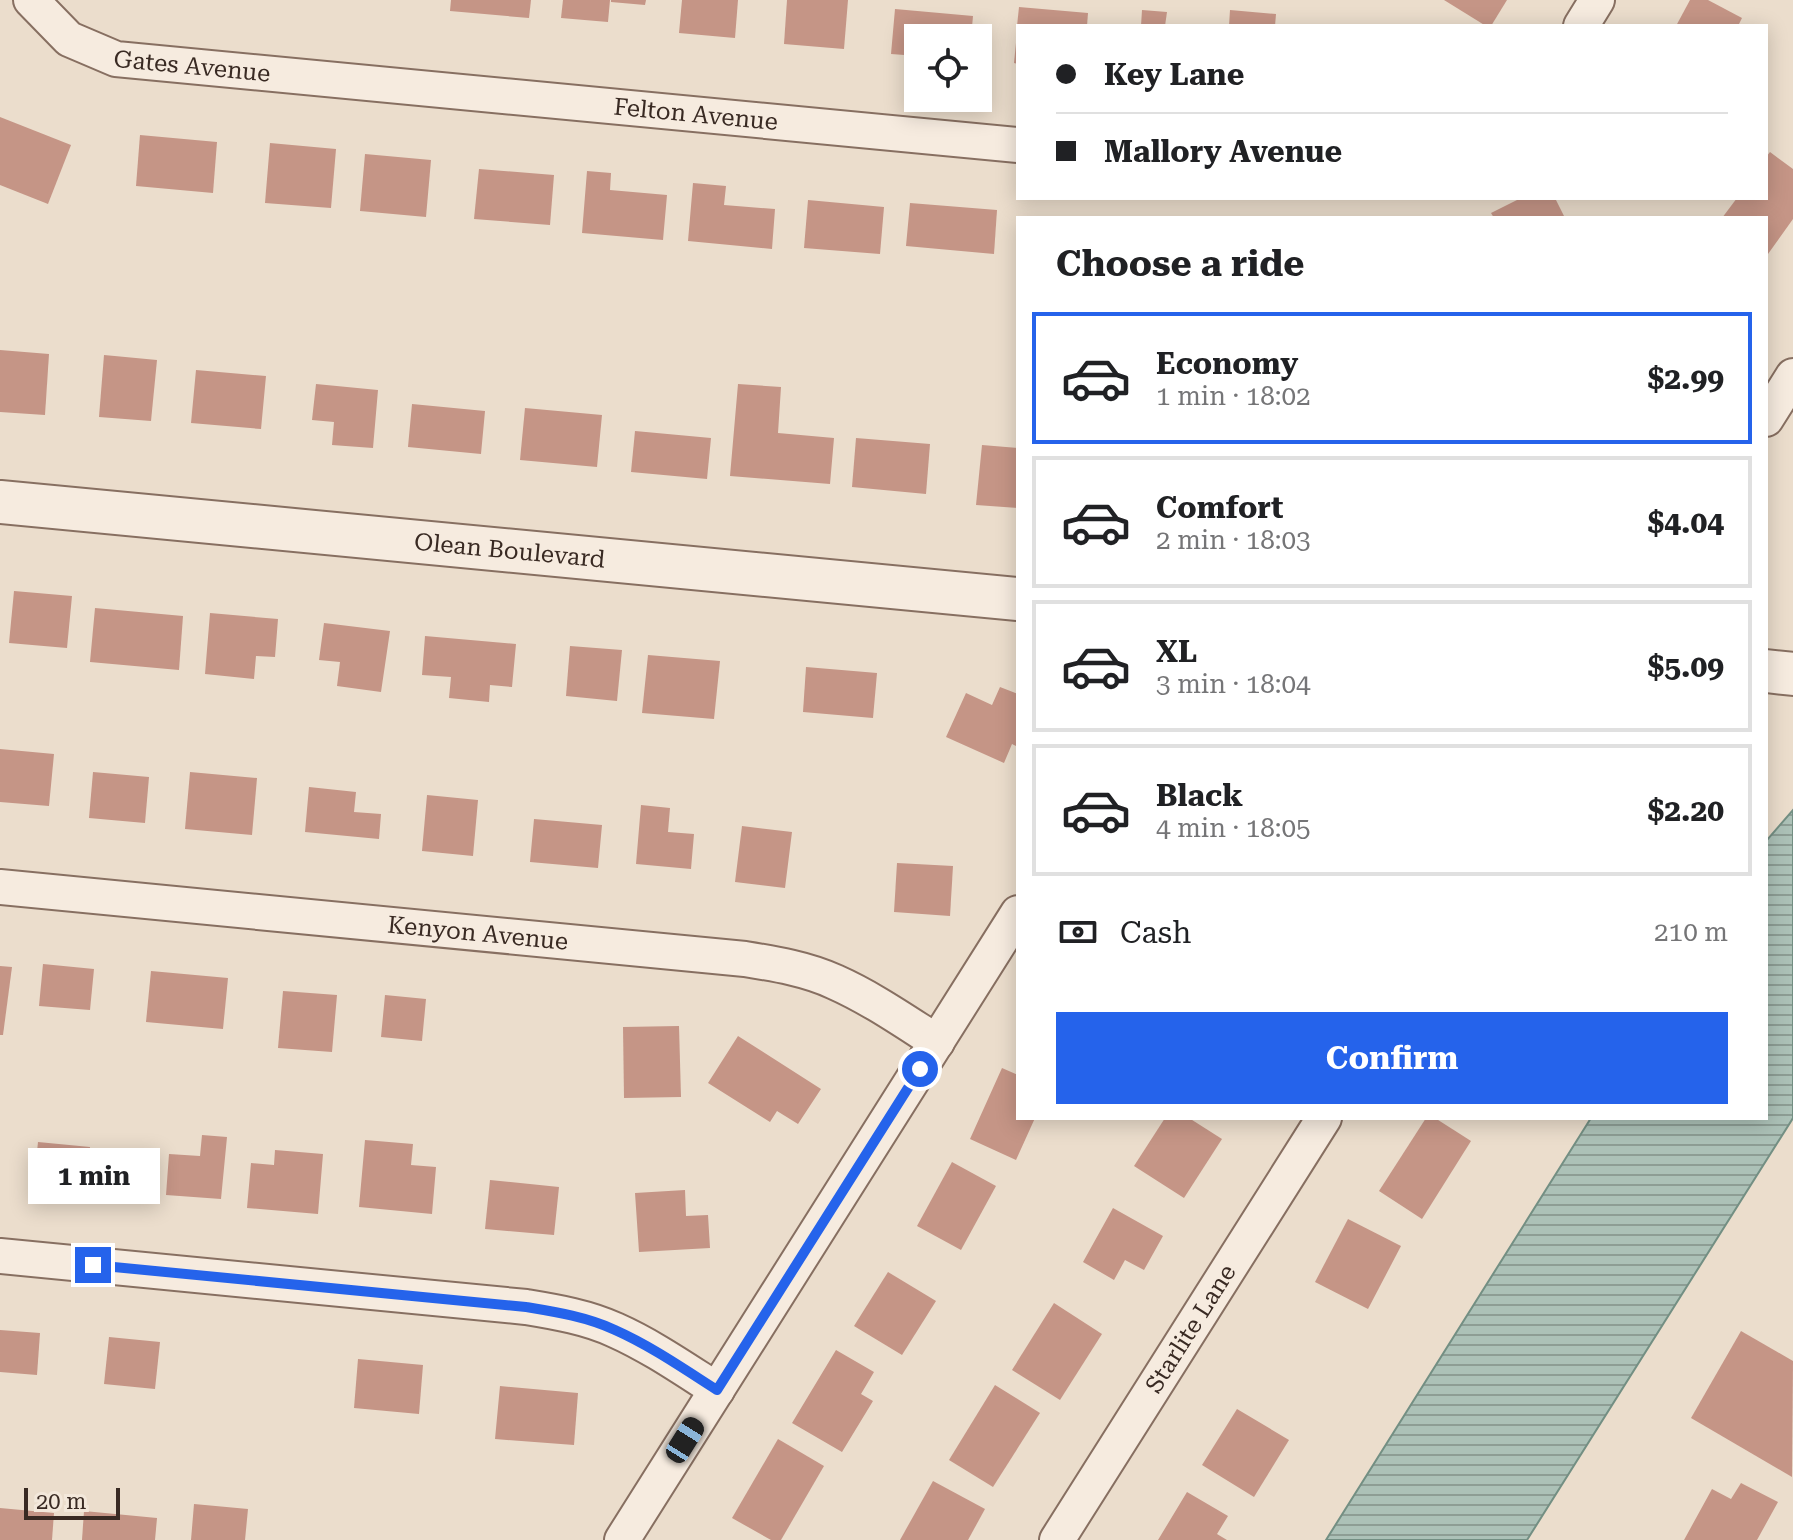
<!DOCTYPE html>
<html lang="en">
<head>
<meta charset="utf-8">
<style>
	body { margin:0; font-family:"Roboto Serif",serif; background:#f6f6f6; color:#202124; height:100vh; display:flex; flex-direction:column; font-size:30px; white-space:nowrap }
	* { box-sizing:border-box; margin:0 }
	p { font-size:26px; color:#757577 }
	.icon { flex:none; width:44px; height:44px; fill:none; stroke:currentColor; stroke-width:2; stroke-linecap:round; stroke-linejoin:round }
	.map { position:relative; flex:1; overflow:hidden }
	.panel { position:absolute; left:1016px; top:216px; width:752px; height:904px; display:flex; flex-direction:column; background:#fff; border-radius:0px; box-shadow:0 4px 20px #0003 }
	.panel>* { flex:none }
	.hud { position:absolute; left:1016px; top:24px; width:752px; height:176px; border-radius:0px; box-shadow:0 4px 20px #0003; display:grid; align-content:center; height:176px; padding:0 40px; background:#fff }
	.fabs { position:absolute; left:904px; top:24px; display:grid; gap:16px }
	.fabs a { display:grid; place-items:center; width:88px; height:88px; border-radius:0px; background:#fff; box-shadow:0 4px 20px #0003; font-size:40px }
	.scale { position:absolute; left:24px; bottom:20px; width:96px; box-sizing:border-box; padding-left:8px; border:4px solid #392a23; border-top:0; font-size:22px; line-height:28px; white-space:nowrap; color:#392a23; -webkit-text-stroke:6px #f3e8db; paint-order:stroke }
	.end { position:absolute; width:36px; height:36px; margin:-18px; border:10px solid #2563eb; background:#fff; box-shadow:0 0 0 4px #fff }
	.from { border-radius:50% }
	.bubble { position:absolute; height:56px; border-radius:0px; background:#fff; box-shadow:0 4px 20px #0003; font-size:26px; font-weight:700; line-height:56px; text-align:center }
	.car { position:absolute; width:24px; height:48px; margin:-24px -12px; border-radius:10px; box-shadow:0 0 6px 2px #0007; background:linear-gradient(#222 24%,#8ab4d8 0 40%,#222 0 76%,#8ab4d8 0 86%,#222 0) }
	.hud b { display:flex; align-items:center; gap:28px; height:76px; font-size:30px }
	.hud b+b { border-top:2px solid #e0e0e0 }
	.hud i { width:20px; height:20px; background:#202124 }
	ul { padding:0; list-style:none }
	li { display:flex; align-items:center; gap:24px; height:132px; margin:0 16px 12px; padding:0 24px; border:4px solid #e0e0e0; border-radius:0px }
	li div { flex:1 }
	li b { display:block; font-size:30px }
	li em { font-style:normal; font-weight:700 }
	li.on { border-color:#2563eb }
	li>.icon { width:72px; height:72px; stroke-width:1.5 }
	h2 { padding:0 40px; font-size:36px; line-height:96px }
	.pay { display:flex; align-items:center; gap:20px; height:88px; padding:0 40px; font-size:30px }
	.pay p { margin-inline-start:auto }
	.primary-button { display:flex; gap:16px; margin-top:auto; padding:16px 40px }
	.primary-button a { flex:1; height:92px; border-radius:0px; background:#2563eb; color:#fff; font-size:32px; font-weight:700; line-height:92px; text-align:center }
	.map>svg:first-child { display:block }
	.water { fill:url(#water-rules); stroke:#738f83; stroke-width:2 }
	.building { fill:#c59586 }
	.lines { fill:none; stroke-linecap:round; stroke-linejoin:round }
	.minor-casing { stroke:#876f61; stroke-width:38 }
	.tertiary-casing { stroke:#876f61; stroke-width:46 }
	.minor { stroke:#f6ebdf; stroke-width:34 }
	.tertiary { stroke:#f6ebdf; stroke-width:42 }
	.route { stroke:#2563eb; stroke-width:10 }
	.labels { text-anchor:middle; stroke-width:7; stroke-linejoin:round; paint-order:stroke }
	.street-label { font-size:24px; fill:#392a23; stroke:#f3e8db }
</style>
</head>
<body>
<div class="map">
<svg width="1793" height="1540" viewBox="0 0 1793 1540">
	<defs>
		<pattern id="water-rules" width="6" height="5" patternUnits="userSpaceOnUse" patternTransform="scale(2)"><rect width="6" height="5" fill="#acc1b7"/><path d="M0 2.5h6" fill="none" stroke="#8d9d94"/></pattern>
	</defs>
	<rect width="100%" height="100%" fill="#ebddcc"/>
	<path class="water" d="M1793,810V1118L1527,1540H1326L1591,1118H1766V841Z"/>
	<g class="building">
		<path d="M451,0H531L529,18L450,11Z"/>
		<path d="M563,0H610L608,22L561,18Z"/>
		<path d="M611,0H646L645,5L611,2Z"/>
		<path d="M682,0H738L735,38L679,33Z"/>
		<path d="M787,0H848L844,49L784,44Z"/>
		<path d="M1444,0H1507L1491,26H1486Z"/>
		<path d="M1690,0H1708L1742,18L1738,26H1676Z"/>
		<path d="M1019,7L1088,13L1087,26H1017Z"/>
		<path d="M895,9L973,16L971,38H918V56L891,54Z"/>
		<path d="M1142,10L1167,12L1165,26H1141Z"/>
		<path d="M1230,10L1276,14L1275,26H1229Z"/>
		<path d="M1016,43L1018,44V64L1014,63Z"/>
		<path d="M0,117L71,145L48,204L0,185Z"/>
		<path d="M140,135L217,142L213,193L136,186Z"/>
		<path d="M270,143L336,149L331,208L265,203Z"/>
		<path d="M1770,152L1793,169V219L1768,254L1766,252V218H1722L1737,198H1766V157Z"/>
		<path d="M365,154L431,160L426,217L360,211Z"/>
		<path d="M479,169L554,175L550,225L474,219Z"/>
		<path d="M587,171L611,173L610,190L667,195L663,240L582,233Z"/>
		<path d="M693,183L726,186L724,205L775,209L772,249L688,241Z"/>
		<path d="M1521,198H1555L1565,218H1494L1491,213Z"/>
		<path d="M808,200L884,207L880,254L804,248Z"/>
		<path d="M910,203L997,210L994,254L906,246Z"/>
		<path d="M0,350L49,354L45,415L0,412Z"/>
		<path d="M104,355L157,360L151,421L99,417Z"/>
		<path d="M196,370L266,376L261,429L191,423Z"/>
		<path d="M316,384L378,390L373,448L332,445L334,422L312,420Z"/>
		<path d="M738,384L781,387L778,433L834,438L830,484L730,476Z"/>
		<path d="M412,404L485,411L481,454L408,447Z"/>
		<path d="M525,408L602,415L597,467L520,460Z"/>
		<path d="M635,431L711,438L707,479L631,472Z"/>
		<path d="M856,438L930,444L926,494L852,487Z"/>
		<path d="M982,445L1018,448V508L976,505Z"/>
		<path d="M14,591L72,596L67,648L9,643Z"/>
		<path d="M95,608L183,616L179,670L90,662Z"/>
		<path d="M210,613L278,619L275,657L256,656L254,679L205,674Z"/>
		<path d="M324,623L390,631L381,692L337,686L340,662L319,660Z"/>
		<path d="M425,636L516,644L512,687L490,685L489,702L449,698L451,677L422,675Z"/>
		<path d="M570,646L622,650L617,701L566,696Z"/>
		<path d="M648,655L720,661L714,719L642,713Z"/>
		<path d="M806,667L877,673L873,718L803,712Z"/>
		<path d="M1000,687L1018,694V747L1012,744L1004,763L946,737L966,693L992,705Z"/>
		<path d="M0,749L54,754L49,806L0,802Z"/>
		<path d="M93,772L149,777L145,823L89,818Z"/>
		<path d="M190,772L257,778L252,835L185,829Z"/>
		<path d="M309,787L356,792L354,812L381,814L379,839L305,832Z"/>
		<path d="M427,795L478,800L473,856L422,851Z"/>
		<path d="M641,805L670,808L668,832L694,834L691,869L636,864Z"/>
		<path d="M534,819L602,825L598,868L530,862Z"/>
		<path d="M742,826L792,832L785,888L735,882Z"/>
		<path d="M897,863L953,866L950,916L894,912Z"/>
		<path d="M43,964L94,969L90,1010L39,1006Z"/>
		<path d="M0,966L12,967L3,1035H0Z"/>
		<path d="M151,971L228,978L223,1029L146,1022Z"/>
		<path d="M283,991L337,995L332,1052L278,1048Z"/>
		<path d="M385,995L426,999L422,1041L381,1037Z"/>
		<path d="M679,1026L681,1097L624,1098L623,1027Z"/>
		<path d="M738,1036L821,1089L798,1124L777,1111L770,1122L708,1083Z"/>
		<path d="M1002,1068L1018,1075V1118H1035L1016,1160L970,1139Z"/>
		<path d="M1165,1118H1189L1222,1139L1184,1198L1134,1166Z"/>
		<path d="M1426,1118H1435L1471,1141L1422,1219L1379,1191Z"/>
		<path d="M202,1135L227,1137L221,1199L166,1195L169,1154L200,1156Z"/>
		<path d="M365,1140L413,1144L411,1165L436,1167L432,1214L359,1207Z"/>
		<path d="M38,1142L90,1147L87,1186L34,1181Z"/>
		<path d="M275,1150L323,1154L318,1214L247,1208L251,1163L274,1165Z"/>
		<path d="M952,1162L996,1186L961,1250L917,1226Z"/>
		<path d="M490,1180L559,1187L554,1235L485,1229Z"/>
		<path d="M685,1190L686,1216L708,1215L710,1248L639,1252L635,1193Z"/>
		<path d="M1113,1208L1163,1236L1144,1270L1125,1260L1114,1280L1083,1262Z"/>
		<path d="M1348,1219L1401,1246L1368,1309L1315,1282Z"/>
		<path d="M888,1272L936,1301L902,1355L854,1326Z"/>
		<path d="M1054,1303L1102,1334L1060,1400L1012,1370Z"/>
		<path d="M0,1330L40,1333L37,1375L0,1372Z"/>
		<path d="M1741,1331L1793,1361L1792,1477L1691,1418Z"/>
		<path d="M109,1337L160,1342L155,1389L104,1384Z"/>
		<path d="M836,1350L874,1372L861,1394L873,1401L842,1452L792,1423Z"/>
		<path d="M358,1359L423,1365L419,1414L354,1408Z"/>
		<path d="M995,1385L1040,1413L993,1487L949,1460Z"/>
		<path d="M500,1386L578,1393L574,1445L495,1439Z"/>
		<path d="M1237,1409L1289,1440L1254,1497L1202,1465Z"/>
		<path d="M778,1439L824,1466L781,1540H771L732,1518Z"/>
		<path d="M933,1481L985,1509L968,1540H900Z"/>
		<path d="M1741,1483L1778,1502L1757,1540H1684L1712,1489L1731,1499Z"/>
		<path d="M1187,1492L1228,1516L1217,1534L1227,1540H1158Z"/>
		<path d="M194,1504L248,1509L245,1540H191Z"/>
		<path d="M0,1508L54,1513L52,1540H0Z"/>
		<path d="M84,1511L157,1518L155,1540H82Z"/>
	</g>
	<g class="lines">
		<defs>
			<g id="minor">
				<path id="s1" d="M31,0L69,39L116,59L1018,145"/>
				<path d="M1581,26L1597,0"/>
				<path d="M1766,419L1793,376"/>
				<path id="s2" d="M0,887L745,959C776,964 807,969 835,982C871,998 904,1021 937,1042"/>
				<path d="M0,1256L526,1307C556,1312 587,1317 615,1330C651,1346 684,1369 717,1390"/>
				<path d="M622,1540L1018,913"/>
				<path id="s3" d="M1057,1540L1324,1118"/>
			</g>
			<g id="tertiary">
				<path id="s4" d="M0,502L1018,599"/>
				<path d="M1766,671L1793,674"/>
			</g>
		</defs>
		<use href="#minor" class="minor-casing"/>
		<use href="#tertiary" class="tertiary-casing"/>
		<use href="#minor" class="minor"/>
		<use href="#tertiary" class="tertiary"/>
	</g>
	<g class="lines">
		<path class="route" d="M93,1265L526,1307C556,1312 587,1317 615,1330C651,1346 684,1369 717,1390L920,1069"/>
	</g>
	<g class="labels">
		<g class="street-label">
			<text dy="8" stroke="none"><textPath href="#s1" startOffset="182">Gates Avenue</textPath></text>
			<text dy="8" stroke="none"><textPath href="#s1" startOffset="688">Felton Avenue</textPath></text>
			<text dy="8" stroke="none"><textPath href="#s4" startOffset="512">Olean Boulevard</textPath></text>
			<text dy="8" stroke="none"><textPath href="#s2" startOffset="480">Kenyon Avenue</textPath></text>
			<text dy="8" stroke="none"><textPath href="#s3" startOffset="250">Starlite Lane</textPath></text>
		</g>
	</g>
</svg>
<div class="fabs">
<a><svg class="icon" aria-label="locate" viewBox="0 0 24 24"><circle cx="12" cy="12" r="6"/><path d="M12 2v4M12 18v4M2 12h4M18 12h4"/></svg></a>
</div>
<div class="scale">20 m</div>
<i class="end from" style="left:920px;top:1069px"></i>
<i class="end" style="left:93px;top:1265px"></i>
<div class="bubble" style="left:28px;top:1148px;width:132px">1 min</div>
<i class="car" style="left:685px;top:1440px;rotate:32deg"></i>
<div class="hud">
<b><i class="from"></i>Key Lane</b>
<b><i></i>Mallory Avenue</b>
</div>
<section class="panel">
<h2>Choose a ride</h2>
<ul>
<li class="on"><svg class="icon" aria-label="car" viewBox="0 0 24 24"><path d="M5 17H2v-5l4-1 3-4h7l3 4 3 1v5h-3M9 17h6M6 11h13"/><circle cx="7" cy="17" r="2"/><circle cx="17" cy="17" r="2"/></svg><div><b>Economy</b><p>1 min · 18:02</p></div><em>$2.99</em></li>
<li><svg class="icon" aria-label="car" viewBox="0 0 24 24"><path d="M5 17H2v-5l4-1 3-4h7l3 4 3 1v5h-3M9 17h6M6 11h13"/><circle cx="7" cy="17" r="2"/><circle cx="17" cy="17" r="2"/></svg><div><b>Comfort</b><p>2 min · 18:03</p></div><em>$4.04</em></li>
<li><svg class="icon" aria-label="car" viewBox="0 0 24 24"><path d="M5 17H2v-5l4-1 3-4h7l3 4 3 1v5h-3M9 17h6M6 11h13"/><circle cx="7" cy="17" r="2"/><circle cx="17" cy="17" r="2"/></svg><div><b>XL</b><p>3 min · 18:04</p></div><em>$5.09</em></li>
<li><svg class="icon" aria-label="car" viewBox="0 0 24 24"><path d="M5 17H2v-5l4-1 3-4h7l3 4 3 1v5h-3M9 17h6M6 11h13"/><circle cx="7" cy="17" r="2"/><circle cx="17" cy="17" r="2"/></svg><div><b>Black</b><p>4 min · 18:05</p></div><em>$2.20</em></li>
</ul>
<div class="pay"><svg class="icon" aria-label="cash" viewBox="0 0 24 24"><path d="M3 7h18v10H3z"/><circle cx="12" cy="12" r="2"/></svg>Cash<p>210 m</p></div>
<div class="primary-button"><a>Confirm</a></div>
</section>
</div>
</body>
</html>
